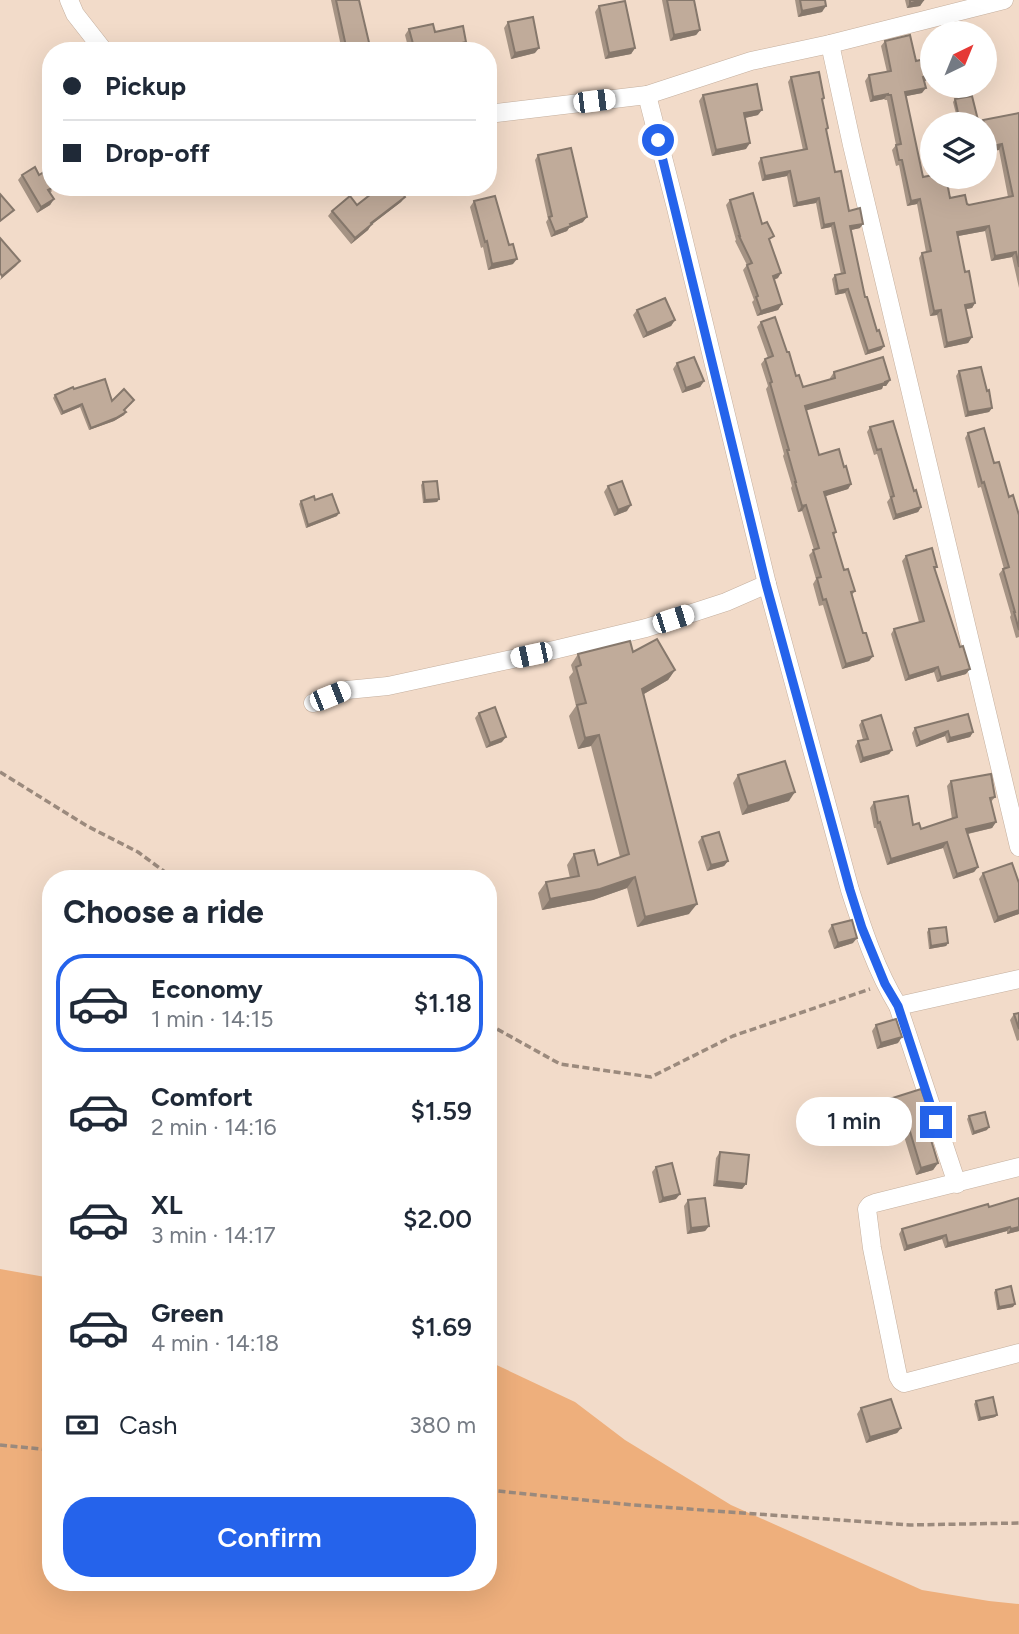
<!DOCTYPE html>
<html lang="en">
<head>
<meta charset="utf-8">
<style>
	body { margin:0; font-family:Figtree,sans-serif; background:#f2f2f3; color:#1f2937; height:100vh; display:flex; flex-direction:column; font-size:26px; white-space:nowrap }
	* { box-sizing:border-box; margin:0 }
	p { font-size:23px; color:#747a83 }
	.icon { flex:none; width:38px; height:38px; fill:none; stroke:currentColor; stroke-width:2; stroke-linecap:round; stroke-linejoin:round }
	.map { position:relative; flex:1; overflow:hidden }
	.details { position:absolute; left:42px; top:870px; width:455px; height:721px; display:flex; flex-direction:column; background:#fff; border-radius:28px; box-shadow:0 7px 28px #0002 }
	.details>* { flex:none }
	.banner { position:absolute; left:42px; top:42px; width:455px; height:154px; border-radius:28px; box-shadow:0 7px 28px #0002; display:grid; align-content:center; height:154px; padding:0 21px; background:#fff }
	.needle { width:46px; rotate:43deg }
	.tools { position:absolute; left:920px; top:21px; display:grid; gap:14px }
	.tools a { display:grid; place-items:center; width:77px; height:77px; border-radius:50%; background:#fff; box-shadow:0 7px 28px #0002; font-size:35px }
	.end { position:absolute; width:32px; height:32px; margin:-16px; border:9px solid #2563eb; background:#fff; box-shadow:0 0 0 4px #fff }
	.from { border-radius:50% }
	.bubble { position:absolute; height:49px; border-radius:24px; background:#fff; box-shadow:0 7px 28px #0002; font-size:23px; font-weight:600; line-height:49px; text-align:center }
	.car { position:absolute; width:21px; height:42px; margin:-21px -10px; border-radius:9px; box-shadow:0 0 5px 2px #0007; background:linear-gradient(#fff 24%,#345 0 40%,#fff 0 76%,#345 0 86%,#fff 0) }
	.banner b { display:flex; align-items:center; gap:24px; height:66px; font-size:26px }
	.banner b+b { border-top:2px solid #e0e1e3 }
	.banner i { width:18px; height:18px; background:#1f2937 }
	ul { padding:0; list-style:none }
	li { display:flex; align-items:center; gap:21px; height:98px; margin:0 14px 10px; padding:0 7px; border:4px solid transparent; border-radius:28px }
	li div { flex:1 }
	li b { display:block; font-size:26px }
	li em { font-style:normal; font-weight:600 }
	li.selected { border-color:#2563eb }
	li>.icon { width:63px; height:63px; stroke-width:1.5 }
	h2 { padding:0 21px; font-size:32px; line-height:84px }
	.pay { display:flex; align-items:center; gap:18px; height:77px; padding:0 21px; font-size:26px }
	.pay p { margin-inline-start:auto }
	.button { display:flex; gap:14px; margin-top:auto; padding:14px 21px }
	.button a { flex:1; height:80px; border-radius:28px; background:#2563eb; color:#fff; font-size:28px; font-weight:600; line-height:80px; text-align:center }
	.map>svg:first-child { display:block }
	.green { fill:#eeaf7c }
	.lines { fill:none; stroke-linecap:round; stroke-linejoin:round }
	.minor-casing { stroke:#c4af9e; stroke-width:19 }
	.path { stroke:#9b8a7d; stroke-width:3.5; stroke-dasharray:7 3.5; stroke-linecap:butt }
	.minor { stroke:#fff; stroke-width:18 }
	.wall { fill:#a59384 }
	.shaded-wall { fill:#86786c }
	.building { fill:#c0ab9a; stroke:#86786c; stroke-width:2 }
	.route { stroke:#2563eb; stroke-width:9 }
</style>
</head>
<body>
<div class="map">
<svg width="1019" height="1634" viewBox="0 0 1019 1634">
	<rect width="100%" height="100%" fill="#f2dbc9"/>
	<path class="green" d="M0,1269L51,1278V1582H488V1361L575,1402L625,1440L731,1505L922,1590L989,1601L1019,1604V1634H0Z"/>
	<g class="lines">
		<defs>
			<g id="minor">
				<path d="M69,0L75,14L104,51"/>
				<path d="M830,44L852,145L1019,847"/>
				<path d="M647,95L676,208L767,584L850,890C863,930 876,970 898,1006L957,1184"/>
				<path d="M488,114L647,95L751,61L830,44L1004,0"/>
				<path d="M313,703L347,690L388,686L554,650L646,628L726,602L767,584"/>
				<path d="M898,1006L1019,979"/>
				<path d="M1019,1167L875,1203L870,1205L867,1209L872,1248L898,1376L901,1381L904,1383L1019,1353"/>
			</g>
		</defs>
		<use href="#minor" class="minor-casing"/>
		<g class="path">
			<path d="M0,772L87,826L138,852L173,878"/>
			<path d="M488,1024L560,1064L651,1077L733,1036L870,989"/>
			<path d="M0,1445L51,1450"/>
			<path d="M488,1490L633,1505L910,1525L1019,1523"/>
		</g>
		<use href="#minor" class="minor"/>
	</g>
	<g class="wall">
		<path d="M331,0H359L371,51H342Z"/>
		<path d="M662,0H694L700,30L696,35L670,41Z"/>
		<path d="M795,0H825L822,12L798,17Z"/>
		<path d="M905,0H924L920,6L907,8Z"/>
		<path d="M599,6L635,48L631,54L605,59L595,12Z"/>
		<path d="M508,22L535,53L511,59L504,28Z"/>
		<path d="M409,29L435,32L462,48L450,51H409L405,35Z"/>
		<path d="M885,41L916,61L933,57V79L924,81L922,93L906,96L923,177L950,198L969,205L1008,197L999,150L985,152V124H980L983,120L1019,113V288L1012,257L991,261L985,231L958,236L965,272L975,303L972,308L966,309L972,337L968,343L944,348L937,315L930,316L919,258L922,253L926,252L917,204L907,206L899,165L896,166L892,150L896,145L887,100H885L884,99L870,102L865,81L869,75L887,72L881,46Z"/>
		<path d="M791,77L824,98L822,101L826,131L835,172L849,211L860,228L851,230L865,297L877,331L884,346L881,350L865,355L845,293L835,295L832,279L835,275L841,274L831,227L821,229L816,203L793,207L787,176L762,181L758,163L761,158L803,150L788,82Z"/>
		<path d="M703,95L758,115L745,118L746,149L712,156L699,101Z"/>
		<path d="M955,99L979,124H955L958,122L953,102Z"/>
		<path d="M538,155L583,222L569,228L567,231L551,237L546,222L548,219L535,160Z"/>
		<path d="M22,175H39L52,191L50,193L54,199L50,205L37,213L18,180Z"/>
		<path d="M405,197L401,202L371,225L368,230L351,244L328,216L332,211L357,205Z"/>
		<path d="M730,200L762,224L770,241L778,278L774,280L782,304L778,310L757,316L752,302L754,300L743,270L747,265L735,241L736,240L726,205Z"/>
		<path d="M474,201L509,245L513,264L488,270L483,247L481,248L470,207Z"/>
		<path d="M637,310L675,320L671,326L643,338L633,315Z"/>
		<path d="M761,322L803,387L830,380V378L834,372L890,380L886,386H883L882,389L806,410L819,455L844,467L851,484L848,489L825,496L836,532L834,535L844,570L855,591L852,595L863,633L873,656L869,661L842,669L823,605L819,606L813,584L816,579L809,555L814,550L802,511L798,512L791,488L792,486L783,456L784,454L766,389L768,386L761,364L765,359L768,358L757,327Z"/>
		<path d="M677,363L704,381L700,387L682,393L673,369Z"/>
		<path d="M959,371L987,391L992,408L989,412L965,417L956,376Z"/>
		<path d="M74,389L112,401L132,403L124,410L126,412L124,415L114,421L89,430L80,407L61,415L53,398L55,395Z"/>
		<path d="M870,427L914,491L921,507L918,512L893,520L887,502L890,498L877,454L874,455L867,432Z"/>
		<path d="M968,433L994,463L1019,515V637L1016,638L1010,617L1011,615L999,574L1003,569H1004L981,487L978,488L965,438Z"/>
		<path d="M423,482L439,499L437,502L423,503L421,485Z"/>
		<path d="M608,486L627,511L614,516L604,492Z"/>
		<path d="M315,500L337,516L306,528L299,504L301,501Z"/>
		<path d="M906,556L937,567L935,569L966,674L937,682L934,672L905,681L891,634L894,629L919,622L902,561Z"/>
		<path d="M633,652L675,670L668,680L644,694L689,914L637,927L627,888L593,900L542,910L538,893L546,882L570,878L567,865L574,854L598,865L620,857L591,746L578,749L569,716L576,706L569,677L573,672L571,665L578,654Z"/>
		<path d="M479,713L502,742L486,748L475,718Z"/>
		<path d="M862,721L892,750L889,754L860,763L855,746L858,741L863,740L859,725Z"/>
		<path d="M915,728L973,732L970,737L947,743L945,736L916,747L912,733Z"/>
		<path d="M738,775L789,801L742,815L733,783Z"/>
		<path d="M951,781L995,797L991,802L996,822L992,828L968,834L978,867L974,872L953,879L943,848L887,865L876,828H874L870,808L874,802L921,829L952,819L947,786Z"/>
		<path d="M702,837L728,861L724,866L707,871L698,842Z"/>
		<path d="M983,873L1019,883V914L994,923L979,879Z"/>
		<path d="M832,925L853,943L834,949L828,931Z"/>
		<path d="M929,929L948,943L946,946L929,949L927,932Z"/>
		<path d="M1019,1013V1040L1017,1041L1010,1020L1014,1014Z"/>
		<path d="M876,1025L898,1043L877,1049L872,1031Z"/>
		<path d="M880,1102L926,1125L938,1163L933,1170L916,1175L903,1133L884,1138L875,1109Z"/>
		<path d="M969,1116L987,1130L972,1135L967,1119Z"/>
		<path d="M720,1152L746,1184L742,1189L713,1186L716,1158Z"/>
		<path d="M656,1167L676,1199L659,1203L652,1172Z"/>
		<path d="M1019,1198V1231L1007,1234V1231L945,1248L942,1239L904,1251L899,1234L902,1229L989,1207Z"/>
		<path d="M688,1200L709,1226L705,1231L687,1234L684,1206Z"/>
		<path d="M996,1290L1013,1307L997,1310L994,1292Z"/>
		<path d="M976,1401L997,1415L995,1417L978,1421L974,1404Z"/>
		<path d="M861,1408L901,1428L897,1433L866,1443L857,1414Z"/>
	</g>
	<g class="shaded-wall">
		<path d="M924,0L920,6L907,8L910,3Z"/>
		<path d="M826,6L822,12L798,17L802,11Z"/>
		<path d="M700,30L696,35L670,41L674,35Z"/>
		<path d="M466,42L462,48L450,51H435L437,49Z"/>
		<path d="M539,48L535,53L511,59L515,53Z"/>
		<path d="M635,48L631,54L605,59L609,53Z"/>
		<path d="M933,75V79L920,82L923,77Z"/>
		<path d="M926,88L922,93L902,97L905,92Z"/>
		<path d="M888,94L884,99L870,102L873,97Z"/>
		<path d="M762,110L758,115L740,119L744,113Z"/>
		<path d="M750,143L746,149L712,156L716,150Z"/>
		<path d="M1002,144L999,150L985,152L988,147Z"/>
		<path d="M790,171L787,176L762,181L765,176Z"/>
		<path d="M405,197L401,202L371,225L368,230L351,244L355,238L371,223Z"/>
		<path d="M819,198L816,203L793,207L797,203Z"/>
		<path d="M54,199L50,205L37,213L41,207Z"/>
		<path d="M920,199L917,204L907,206L911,201Z"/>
		<path d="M587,217L583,222L569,228L567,231L551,237L555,232Z"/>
		<path d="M834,223L831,227L821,229L824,225Z"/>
		<path d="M863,224L860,228L847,231L850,226Z"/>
		<path d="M989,226L985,231L953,237L957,232Z"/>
		<path d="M1016,252L1012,257L991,261L995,256Z"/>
		<path d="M517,259L513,264L488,270L492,264Z"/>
		<path d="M20,261L16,266L0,280L2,276Z"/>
		<path d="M781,273L778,278L769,281L773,276Z"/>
		<path d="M848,289L845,293L835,295L838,291Z"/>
		<path d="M975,303L972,308L961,310L965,305Z"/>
		<path d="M782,304L778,310L757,316L761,311Z"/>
		<path d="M941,310L937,315L930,316L934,311Z"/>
		<path d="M675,320L671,326L643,338L647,333Z"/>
		<path d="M972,337L968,343L944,348L947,343Z"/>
		<path d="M884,346L881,350L865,355L868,351Z"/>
		<path d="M890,380L886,386H883L882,389L801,412L805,406Z"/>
		<path d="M704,381L700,387L682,393L686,388Z"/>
		<path d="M82,404L80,407L61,415L63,412Z"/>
		<path d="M992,408L989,412L965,417L968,412Z"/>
		<path d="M126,412L124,415L114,421L89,430L91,428Z"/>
		<path d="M851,484L848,489L820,498L824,492Z"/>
		<path d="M439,499L437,502L423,503L425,500Z"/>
		<path d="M631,505L627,511L614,516L618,510Z"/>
		<path d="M806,505L802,511L798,512L802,506Z"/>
		<path d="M921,507L918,512L893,520L896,515Z"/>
		<path d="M339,513L337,516L306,528L308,525Z"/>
		<path d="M873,656L869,661L842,669L846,664Z"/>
		<path d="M938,667L934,672L905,681L909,676Z"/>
		<path d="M970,669L966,674L937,682L941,677Z"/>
		<path d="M675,670L668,680L635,699L642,689Z"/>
		<path d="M948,731L945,736L916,747L920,742Z"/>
		<path d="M973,732L970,737L947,743L950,738Z"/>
		<path d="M599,735L591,746L578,749L585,738Z"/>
		<path d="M506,737L502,742L486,748L490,743Z"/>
		<path d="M892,750L889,754L860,763L863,758Z"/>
		<path d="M795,792L789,801L742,815L748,806Z"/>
		<path d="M996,822L992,828L962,835L966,829Z"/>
		<path d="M947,842L943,848L887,865L891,859Z"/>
		<path d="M728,861L724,866L707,871L711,865Z"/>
		<path d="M978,867L974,872L953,879L957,874Z"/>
		<path d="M635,877L627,888L593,900L542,910L550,899Z"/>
		<path d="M697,904L689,914L637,927L645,917Z"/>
		<path d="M1019,910V914L994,923L998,917Z"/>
		<path d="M857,938L853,943L834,949L838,943Z"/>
		<path d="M948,943L946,946L929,949L931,946Z"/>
		<path d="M902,1037L898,1043L877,1049L881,1043Z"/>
		<path d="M908,1125L903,1133L884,1138L889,1131Z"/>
		<path d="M989,1127L987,1130L972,1135L974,1132Z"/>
		<path d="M938,1163L933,1170L916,1175L921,1168Z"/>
		<path d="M717,1181L746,1184L742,1189L713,1186Z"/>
		<path d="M680,1194L676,1199L659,1203L663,1198Z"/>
		<path d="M709,1226L705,1231L687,1234L691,1228Z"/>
		<path d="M1010,1227L1007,1231L945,1248L948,1243Z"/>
		<path d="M1019,1227V1231L1007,1234L1011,1229Z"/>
		<path d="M946,1235L942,1239L904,1251L907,1246Z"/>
		<path d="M1015,1304L1013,1307L997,1310L999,1307Z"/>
		<path d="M997,1415L995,1417L978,1421L980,1418Z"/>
		<path d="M901,1428L897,1433L866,1443L870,1437Z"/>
	</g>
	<g class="building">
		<path d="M336,0H359L371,51H347Z"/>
		<path d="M667,0H694L700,30L674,35Z"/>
		<path d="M800,0H825L826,6L802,11Z"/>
		<path d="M910,0H924L910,3Z"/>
		<path d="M625,1L635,48L609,53L599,6Z"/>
		<path d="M533,17L539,48L515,53L508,22Z"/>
		<path d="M433,24L435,32L463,26L466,42L437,49V51H415L409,29Z"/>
		<path d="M910,35L916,61L933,57V75L923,77L926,88L905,92L923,177L933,175V177H946L950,198L965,195L967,204L969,205L1013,196L1002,144L988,147L985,132V124H984L983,120L1019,113V267L1016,252L995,256L989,226L957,232L965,272L969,271L975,303L965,305L972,337L947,343L941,310L934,311L922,253L931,251L920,199L911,201L902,160H899L896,145L901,144L891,95H888V94L873,97L869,75L891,71L885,41Z"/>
		<path d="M819,72L824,98L822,99L828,128L826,129L835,172L841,171L849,211L860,208L863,224L850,226L865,297H867L877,331L879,330L884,346L868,351L848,289L838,291L835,275L845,273L834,223L824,225L819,198L797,203L790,171L765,176L761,158L807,149L791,77Z"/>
		<path d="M757,84L762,110L744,113L750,143L716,150L703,95Z"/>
		<path d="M972,96L979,124H956V123L960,122L955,99Z"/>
		<path d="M571,148L587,217L570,224L571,226L555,232L549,217L552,216L538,155Z"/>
		<path d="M35,167L39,175L47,170L51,176V187H54L48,190L54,199L41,207L22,175Z"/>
		<path d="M380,187H398L405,197L371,223L372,224L355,238L332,211L350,196L357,205Z"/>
		<path d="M753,193L762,224L767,222L774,236L769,239L781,273L773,276L782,304L761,311L756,297L758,296L747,265L752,263L739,236H740L730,200Z"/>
		<path d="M0,194L14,210L0,221Z"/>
		<path d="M495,196L509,245L513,244L517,259L492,264L487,241L485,242L474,201Z"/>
		<path d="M0,238L20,261L2,276L0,273Z"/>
		<path d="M665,298L675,320L647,333L637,310Z"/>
		<path d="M775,317L787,352H789L796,376L799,375L803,387L835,378L834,372L883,357L890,380L885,382V383L805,406L819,455L839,449L844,467L846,466L851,484L824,492L836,532L833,533L844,570L848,569L855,591L851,592L863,633H866L873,656L846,664L826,599L823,600L817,578L821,577L813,550L819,548L806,505L802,506L795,482H796L787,450H789L770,383L772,382L765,359L773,356L761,322Z"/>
		<path d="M694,357L704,381L686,388L677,363Z"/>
		<path d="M981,367L987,391L989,390L992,408L968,412L959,371Z"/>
		<path d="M105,379L112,401L124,389L134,400L124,410L126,412L116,418L91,428L82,404L63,412L55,395L73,387L74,389Z"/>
		<path d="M893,421L914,491L916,490L921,507L896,515L891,497L894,496L881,449L877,450L870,427Z"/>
		<path d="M984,428L994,463L999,462L1009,497L1013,495L1019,515V630L1014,612H1015L1003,569L1009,567L984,482L982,483L968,433Z"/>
		<path d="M437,481L439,499L425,500L423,482Z"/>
		<path d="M622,481L631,505L618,510L608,486Z"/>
		<path d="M332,494L339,513L308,525L301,501L314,496L315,500Z"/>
		<path d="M932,548L937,567H934L960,647L963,646L970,669L941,677L938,667L909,676L894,629L924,621L906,556Z"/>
		<path d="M657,639L675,670L642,689L697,904L645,917L635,877L600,889L550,899L546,882L579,876L574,854L594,850L598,865L629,854L599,735L585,738L577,705L586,703L576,667L581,665L578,654L630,641L633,652Z"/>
		<path d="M495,707L506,737L490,743L479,713Z"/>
		<path d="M968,714L973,732L950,738L948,731L920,742L915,728Z"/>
		<path d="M881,715L892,750L863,758L858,741L868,739L862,721Z"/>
		<path d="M785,761L795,792L748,806L738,775Z"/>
		<path d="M991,774L995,797L990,798L996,822L966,829L978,867L957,874L947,842L891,859L880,822L878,823L874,802L908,796L913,825L919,823L921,829L957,817L951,781Z"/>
		<path d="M719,832L728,861L711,865L702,837Z"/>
		<path d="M1012,863L1019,883V910L998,917L983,873Z"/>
		<path d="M852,920L857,938L838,943L832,925Z"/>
		<path d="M946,927L948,943L931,946L929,929Z"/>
		<path d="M1019,1013V1029L1014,1014Z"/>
		<path d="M896,1019L902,1037L881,1043L876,1025Z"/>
		<path d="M921,1089L931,1118L925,1120L938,1163L921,1168L908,1125L889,1131L880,1102Z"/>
		<path d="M985,1112L989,1127L974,1132L969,1116Z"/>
		<path d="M720,1152L749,1155L746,1184L717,1181Z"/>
		<path d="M672,1163L680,1194L663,1198L656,1167Z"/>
		<path d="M705,1198L709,1226L691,1228L688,1200Z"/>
		<path d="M1019,1198V1227L1011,1229L1010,1227L948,1243L946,1235L907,1246L902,1229L988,1204L989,1207Z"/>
		<path d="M1011,1286L1015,1304L999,1307L996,1290Z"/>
		<path d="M993,1397L997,1415L980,1418L976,1401Z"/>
		<path d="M891,1399L901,1428L870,1437L861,1408Z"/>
	</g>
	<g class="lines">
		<path class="route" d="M658,140L766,584L850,890L862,928L885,984L898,1006L936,1122"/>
	</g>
</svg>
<div class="tools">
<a><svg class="needle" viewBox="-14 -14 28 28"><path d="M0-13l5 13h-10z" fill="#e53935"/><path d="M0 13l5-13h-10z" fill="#747a83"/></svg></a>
<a><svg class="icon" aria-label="layers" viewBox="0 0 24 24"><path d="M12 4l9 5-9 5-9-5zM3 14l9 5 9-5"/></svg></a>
</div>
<i class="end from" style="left:658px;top:140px"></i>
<i class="end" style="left:936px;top:1122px"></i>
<div class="bubble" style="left:796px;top:1097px;width:116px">1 min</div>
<i class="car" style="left:594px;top:101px;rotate:83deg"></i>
<i class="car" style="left:673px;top:619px;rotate:72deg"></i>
<i class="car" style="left:531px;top:655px;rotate:258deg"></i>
<i class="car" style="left:330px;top:696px;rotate:68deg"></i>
<div class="banner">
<b><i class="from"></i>Pickup</b>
<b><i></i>Drop-off</b>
</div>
<section class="details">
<h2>Choose a ride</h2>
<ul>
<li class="selected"><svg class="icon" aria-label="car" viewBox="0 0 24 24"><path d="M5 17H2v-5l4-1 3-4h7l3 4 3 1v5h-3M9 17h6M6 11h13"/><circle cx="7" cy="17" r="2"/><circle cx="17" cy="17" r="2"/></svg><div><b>Economy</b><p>1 min · 14:15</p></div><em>$1.18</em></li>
<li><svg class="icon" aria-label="car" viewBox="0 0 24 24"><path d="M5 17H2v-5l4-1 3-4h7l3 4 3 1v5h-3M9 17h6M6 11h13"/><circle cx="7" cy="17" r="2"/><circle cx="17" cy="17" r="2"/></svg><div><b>Comfort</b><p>2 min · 14:16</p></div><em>$1.59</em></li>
<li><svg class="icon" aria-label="car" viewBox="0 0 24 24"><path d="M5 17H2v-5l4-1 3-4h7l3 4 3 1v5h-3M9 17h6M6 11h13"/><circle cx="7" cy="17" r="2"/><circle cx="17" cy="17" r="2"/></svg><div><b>XL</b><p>3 min · 14:17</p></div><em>$2.00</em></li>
<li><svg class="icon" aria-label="car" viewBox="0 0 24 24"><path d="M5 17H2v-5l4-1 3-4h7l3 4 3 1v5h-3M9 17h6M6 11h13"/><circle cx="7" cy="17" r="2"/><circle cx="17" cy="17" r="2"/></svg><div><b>Green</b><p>4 min · 14:18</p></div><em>$1.69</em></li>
</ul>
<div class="pay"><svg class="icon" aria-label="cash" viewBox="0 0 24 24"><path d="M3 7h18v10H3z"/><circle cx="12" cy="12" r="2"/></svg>Cash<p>380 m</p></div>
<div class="button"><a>Confirm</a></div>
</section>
</div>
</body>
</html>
